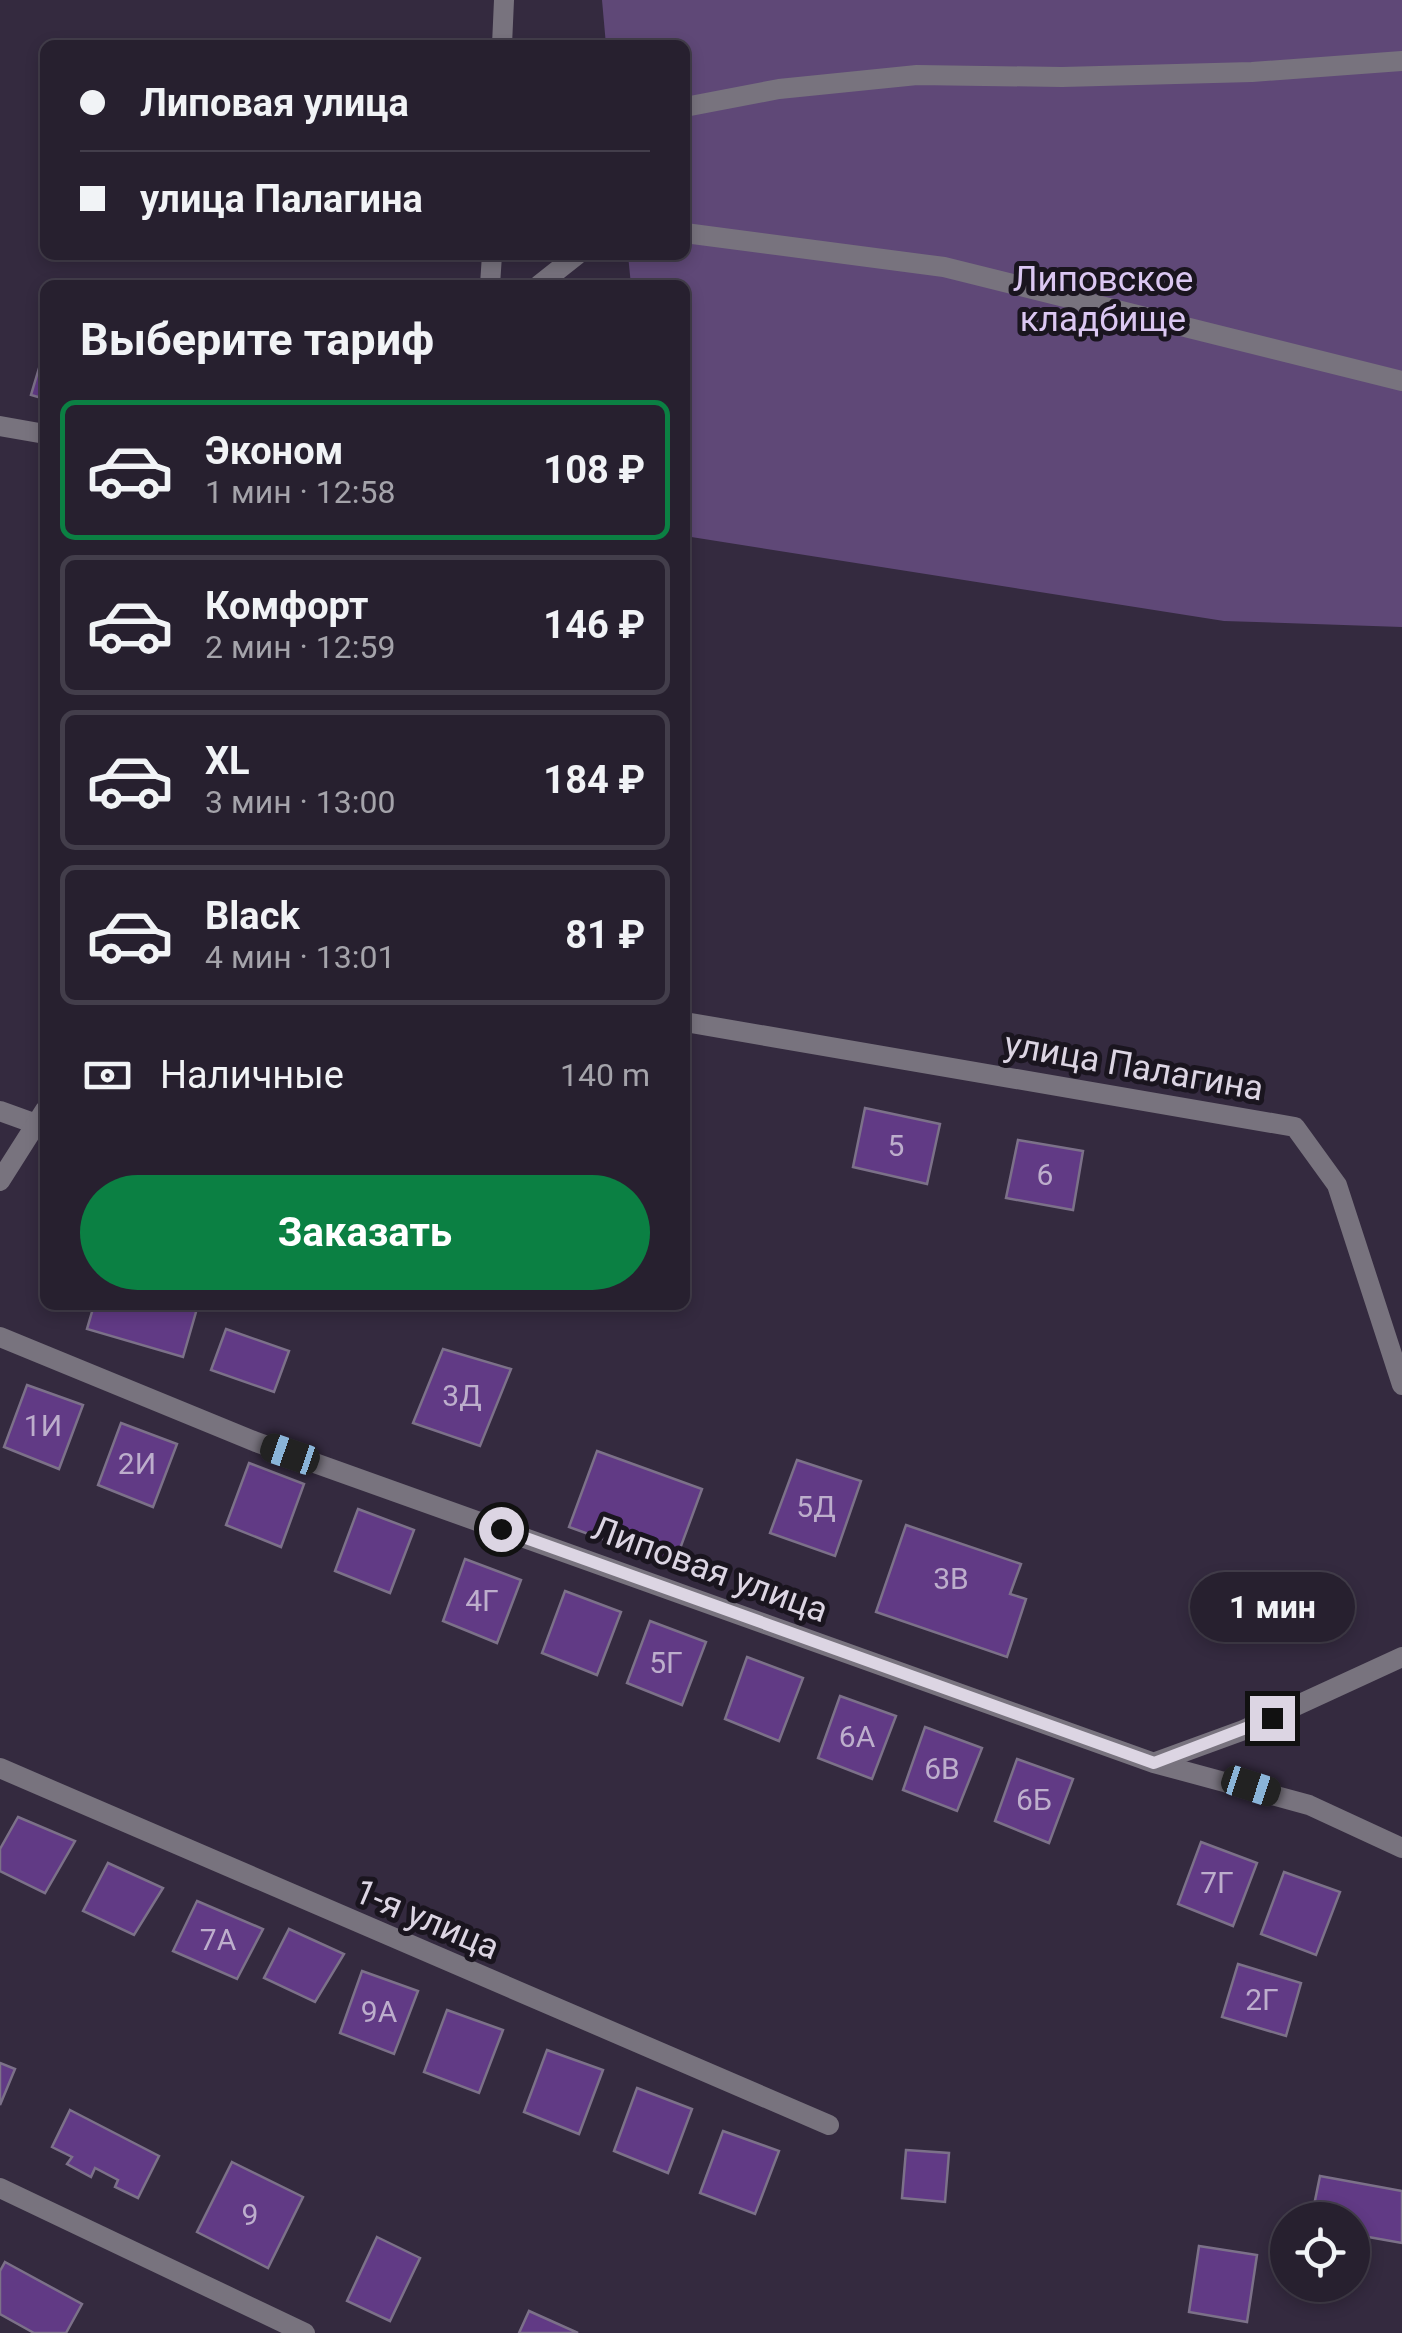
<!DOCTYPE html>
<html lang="ru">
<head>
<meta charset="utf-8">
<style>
	body { margin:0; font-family:Roboto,sans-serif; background:#332d3b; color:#f1f3f6; height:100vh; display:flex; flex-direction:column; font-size:38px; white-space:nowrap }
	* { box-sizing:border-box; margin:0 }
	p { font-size:32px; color:#a4a3aa }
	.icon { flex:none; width:55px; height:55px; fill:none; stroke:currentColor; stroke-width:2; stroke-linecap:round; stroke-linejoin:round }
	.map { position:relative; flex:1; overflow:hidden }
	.details { position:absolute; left:40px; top:280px; width:650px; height:1030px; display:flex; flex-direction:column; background:#27202f; border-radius:15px; box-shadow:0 5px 15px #0003,0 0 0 2px #433e4b }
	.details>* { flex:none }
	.banner { position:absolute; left:40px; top:40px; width:650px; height:220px; border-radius:15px; box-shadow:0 5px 15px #0003,0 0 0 2px #433e4b; display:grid; align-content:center; height:220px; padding:0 40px; background:#27202f }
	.controls { position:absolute; left:1270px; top:2202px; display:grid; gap:20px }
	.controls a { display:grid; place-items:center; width:100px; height:100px; border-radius:50%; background:#27202f; box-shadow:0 5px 15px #0003,0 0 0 2px #433e4b; font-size:50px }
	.end { position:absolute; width:45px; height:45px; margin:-22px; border:12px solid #dcd5e3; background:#111; box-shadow:0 0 0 5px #111 }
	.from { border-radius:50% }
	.bubble { position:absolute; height:70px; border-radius:35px; background:#27202f; box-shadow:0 5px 15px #0003,0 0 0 2px #433e4b; font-size:32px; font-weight:700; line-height:70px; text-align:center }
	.car { position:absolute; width:30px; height:60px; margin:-30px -15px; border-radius:12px; box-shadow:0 0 8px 2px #0007; background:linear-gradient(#222 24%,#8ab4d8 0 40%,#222 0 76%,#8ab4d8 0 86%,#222 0) }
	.banner b { display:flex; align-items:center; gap:35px; height:95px; font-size:38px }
	.banner b+b { border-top:2px solid #433e4b }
	.banner i { width:25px; height:25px; background:#f1f3f6 }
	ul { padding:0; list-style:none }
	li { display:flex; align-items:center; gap:30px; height:140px; margin:0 20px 15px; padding:0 20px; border:5px solid #433e4b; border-radius:15px }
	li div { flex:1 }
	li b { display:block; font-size:38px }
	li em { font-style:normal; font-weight:700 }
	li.active { border-color:#0b8043 }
	li>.icon { width:90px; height:90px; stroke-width:1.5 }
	h2 { padding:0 40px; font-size:45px; line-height:120px }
	.pay { display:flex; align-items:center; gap:25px; height:110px; padding:0 40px; font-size:38px }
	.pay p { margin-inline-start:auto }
	.primary-button { display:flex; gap:20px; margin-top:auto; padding:20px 40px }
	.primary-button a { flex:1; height:115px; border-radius:60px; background:#0b8043; color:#fff; font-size:40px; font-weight:700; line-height:115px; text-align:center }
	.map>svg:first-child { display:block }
	.green { fill:#5f4877 }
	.building { fill:#613a85; stroke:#7c7189; stroke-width:2.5 }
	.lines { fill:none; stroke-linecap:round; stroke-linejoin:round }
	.service { stroke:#78737e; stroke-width:20 }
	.minor { stroke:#78737e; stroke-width:20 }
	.tertiary { stroke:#78737e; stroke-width:20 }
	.route { stroke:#dcd5e3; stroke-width:12 }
	.labels { text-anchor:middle; stroke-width:10; stroke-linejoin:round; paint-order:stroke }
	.number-label { font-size:30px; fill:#bdaecc }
	.park-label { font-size:35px; fill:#dbc7f2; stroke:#1a151f }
	.street-label { font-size:35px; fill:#dcd5e3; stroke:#1a151f }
</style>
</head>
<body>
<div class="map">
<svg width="1402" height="2333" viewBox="0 0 1402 2333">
	<rect width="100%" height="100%" fill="#342a3f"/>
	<path class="green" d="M602,0H1402V627L1224,621L685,536V285H631L628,255H685V45H606Z"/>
	<g class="building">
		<path d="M45,348V399L31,395Z"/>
		<path d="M865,1108L940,1124L927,1184L853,1167Z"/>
		<path d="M1018,1140L1083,1151L1073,1210L1006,1198Z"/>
		<path d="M94,1305H198L183,1357L87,1329Z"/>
		<path d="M226,1329L289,1351L274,1392L211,1370Z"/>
		<path d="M443,1349L511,1369L480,1446L413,1423Z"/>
		<path d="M27,1385L83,1405L59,1469L4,1447Z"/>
		<path d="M121,1423L177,1444L153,1507L98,1485Z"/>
		<path d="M597,1451L702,1489L674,1565L569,1527Z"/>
		<path d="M797,1460L861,1481L835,1556L770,1533Z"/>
		<path d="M249,1463L304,1484L281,1547L226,1525Z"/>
		<path d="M358,1509L414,1530L390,1593L335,1571Z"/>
		<path d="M906,1525L1021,1564L1010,1594L1026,1599L1007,1657L876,1612Z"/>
		<path d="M465,1559L521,1580L497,1643L443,1621Z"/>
		<path d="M565,1591L621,1612L597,1675L542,1653Z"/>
		<path d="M650,1621L706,1642L682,1705L627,1683Z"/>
		<path d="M747,1657L803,1678L779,1741L725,1719Z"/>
		<path d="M840,1696L896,1716L872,1779L818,1758Z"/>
		<path d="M925,1727L982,1748L957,1811L903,1790Z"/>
		<path d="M1017,1759L1073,1779L1049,1843L995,1821Z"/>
		<path d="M18,1817L75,1841L45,1893L0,1871V1849Z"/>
		<path d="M1201,1842L1257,1863L1233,1926L1178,1904Z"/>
		<path d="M108,1863L163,1888L134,1935L83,1911Z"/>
		<path d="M1284,1872L1340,1892L1316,1955L1261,1934Z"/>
		<path d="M197,1901L263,1929L237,1979L173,1951Z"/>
		<path d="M289,1929L344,1954L315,2002L264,1978Z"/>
		<path d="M1238,1964L1301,1983L1286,2036L1222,2017Z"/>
		<path d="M362,1971L418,1991L394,2054L340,2033Z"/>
		<path d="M447,2010L503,2030L479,2093L424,2072Z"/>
		<path d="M547,2050L603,2070L579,2134L524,2112Z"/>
		<path d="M0,2063L15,2069L0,2105Z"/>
		<path d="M637,2088L692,2109L668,2173L614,2151Z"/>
		<path d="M70,2110L159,2156L138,2198L115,2187L118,2180L95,2168L91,2177L67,2164L72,2157L52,2147Z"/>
		<path d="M723,2131L779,2151L755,2214L700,2193Z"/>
		<path d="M906,2150L949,2153L945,2202L902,2198Z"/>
		<path d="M232,2162L303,2197L268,2268L197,2232Z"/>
		<path d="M1320,2176L1402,2191V2243L1357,2235L1352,2257V2220H1311Z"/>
		<path d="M377,2237L420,2258L390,2321L347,2301Z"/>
		<path d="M1199,2246L1257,2255L1247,2322L1189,2312Z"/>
		<path d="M5,2262L82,2304L66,2333H34L0,2314V2271Z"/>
		<path d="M529,2311L578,2333H519Z"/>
	</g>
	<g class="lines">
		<g class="service">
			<path d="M685,107L779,89L917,75L1062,77L1252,72L1402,61"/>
			<path d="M685,233L944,267L1402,381"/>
			<path d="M539,285L577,255"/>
		</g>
		<g class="minor">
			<path d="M0,426L45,434"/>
			<path d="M685,1022L1295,1127L1337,1185L1402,1385"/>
			<path d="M0,1111L36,1124"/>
			<path d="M0,1337L256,1442L1154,1763L1309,1805L1402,1848"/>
			<path d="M1156,1762L1241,1731L1402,1657"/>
			<path d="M0,1768L829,2125"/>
			<path d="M0,2188L305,2333"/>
		</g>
		<g class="tertiary">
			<path d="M502,45L504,0"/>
			<path d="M490,285L492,255"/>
			<path d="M0,1181L45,1110"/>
		</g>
	</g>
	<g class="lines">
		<path class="route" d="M501,1529L1154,1763L1272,1718"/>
	</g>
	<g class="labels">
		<g class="number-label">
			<text x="896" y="1156">5</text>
			<text x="1045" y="1185">6</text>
			<text x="462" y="1406">3Д</text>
			<text x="43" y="1436">1И</text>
			<text x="137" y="1474">2И</text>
			<text x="816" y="1517">5Д</text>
			<text x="951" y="1589">3В</text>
			<text x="482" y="1611">4Г</text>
			<text x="666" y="1673">5Г</text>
			<text x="857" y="1747">6А</text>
			<text x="942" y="1779">6В</text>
			<text x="1034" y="1810">6Б</text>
			<text x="1217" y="1893">7Г</text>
			<text x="218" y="1950">7А</text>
			<text x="1262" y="2010">2Г</text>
			<text x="379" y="2022">9А</text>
			<text x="250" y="2225">9</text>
		</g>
		<g class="park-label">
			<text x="1103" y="291">Липовское<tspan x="1103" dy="40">кладбище</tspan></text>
		</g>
		<g class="street-label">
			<text transform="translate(1134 1066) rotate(10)" y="12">улица Палагина</text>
			<text transform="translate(710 1569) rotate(20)" y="12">Липовая улица</text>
			<text transform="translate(427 1919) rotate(23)" y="12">1-я улица</text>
		</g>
	</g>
</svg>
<div class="controls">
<a><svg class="icon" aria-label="locate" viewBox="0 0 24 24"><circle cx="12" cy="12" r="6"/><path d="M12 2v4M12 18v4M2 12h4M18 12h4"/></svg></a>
</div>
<i class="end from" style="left:501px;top:1529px"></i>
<i class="end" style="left:1272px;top:1718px"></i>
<div class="bubble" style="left:1190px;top:1572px;width:165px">1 мин</div>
<i class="car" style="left:290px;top:1454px;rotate:289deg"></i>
<i class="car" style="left:1251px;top:1786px;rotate:108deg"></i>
<div class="banner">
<b><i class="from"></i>Липовая улица</b>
<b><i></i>улица Палагина</b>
</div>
<section class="details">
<h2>Выберите тариф</h2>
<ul>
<li class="active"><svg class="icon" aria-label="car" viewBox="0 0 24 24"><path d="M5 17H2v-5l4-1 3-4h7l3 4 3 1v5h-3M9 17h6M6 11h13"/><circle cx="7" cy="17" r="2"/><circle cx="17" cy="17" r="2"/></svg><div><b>Эконом</b><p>1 мин · 12:58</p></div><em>108 ₽</em></li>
<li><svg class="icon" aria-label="car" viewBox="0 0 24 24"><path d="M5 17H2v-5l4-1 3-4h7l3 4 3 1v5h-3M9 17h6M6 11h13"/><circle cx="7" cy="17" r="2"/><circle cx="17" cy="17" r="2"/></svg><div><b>Комфорт</b><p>2 мин · 12:59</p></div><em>146 ₽</em></li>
<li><svg class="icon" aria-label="car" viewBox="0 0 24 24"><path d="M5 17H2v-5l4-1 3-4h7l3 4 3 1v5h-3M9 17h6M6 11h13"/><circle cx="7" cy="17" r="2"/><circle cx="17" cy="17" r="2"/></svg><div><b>XL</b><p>3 мин · 13:00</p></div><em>184 ₽</em></li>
<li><svg class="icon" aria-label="car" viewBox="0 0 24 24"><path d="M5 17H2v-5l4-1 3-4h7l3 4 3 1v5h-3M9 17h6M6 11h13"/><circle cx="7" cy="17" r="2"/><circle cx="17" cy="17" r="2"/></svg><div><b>Black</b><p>4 мин · 13:01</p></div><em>81 ₽</em></li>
</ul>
<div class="pay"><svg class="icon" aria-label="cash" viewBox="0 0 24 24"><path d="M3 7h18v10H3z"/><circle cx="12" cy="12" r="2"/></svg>Наличные<p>140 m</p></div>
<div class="primary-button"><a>Заказать</a></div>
</section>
</div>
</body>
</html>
